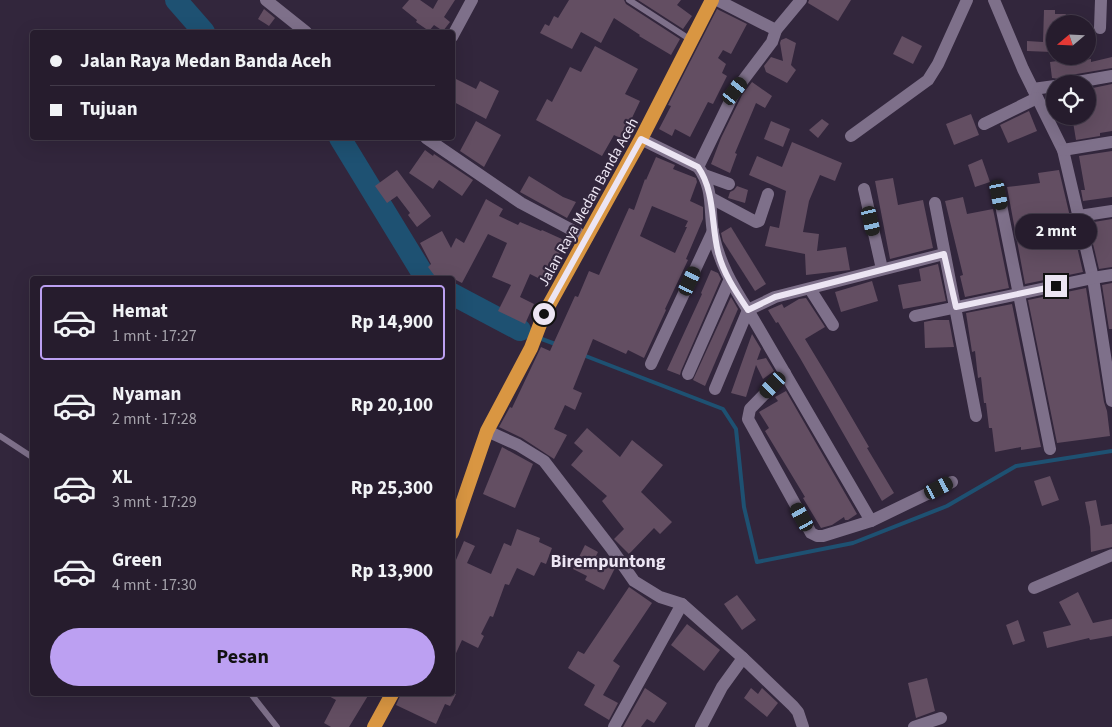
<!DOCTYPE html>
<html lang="id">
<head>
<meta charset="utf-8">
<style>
	body { margin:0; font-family:"Source Sans 3",sans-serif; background:#2e2535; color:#f1f3f6; height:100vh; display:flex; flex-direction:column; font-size:19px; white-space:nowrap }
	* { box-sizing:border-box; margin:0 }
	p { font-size:16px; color:#a4a1aa }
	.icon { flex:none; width:28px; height:28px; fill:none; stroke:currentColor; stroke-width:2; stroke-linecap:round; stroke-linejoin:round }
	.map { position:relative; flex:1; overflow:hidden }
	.panel { position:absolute; left:30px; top:276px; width:425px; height:420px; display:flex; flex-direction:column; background:#261c2d; border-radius:5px; box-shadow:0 5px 20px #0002,0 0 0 1px #423a49 }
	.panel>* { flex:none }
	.guide { position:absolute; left:30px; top:30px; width:425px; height:110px; border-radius:5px; box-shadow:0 5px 20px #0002,0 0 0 1px #423a49; display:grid; align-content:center; height:110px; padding:0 20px; background:#261c2d }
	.needle { width:32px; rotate:251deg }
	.buttons { position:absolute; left:1046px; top:15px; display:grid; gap:10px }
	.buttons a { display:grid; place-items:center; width:50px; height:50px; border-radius:50%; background:#261c2d; box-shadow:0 5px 20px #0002,0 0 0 1px #423a49; font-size:25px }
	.end { position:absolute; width:22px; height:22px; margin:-11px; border:6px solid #ece5f3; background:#111; box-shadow:0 0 0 2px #111 }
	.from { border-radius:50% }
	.bubble { position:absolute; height:35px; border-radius:18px; background:#261c2d; box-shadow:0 5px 20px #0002,0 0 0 1px #423a49; font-size:16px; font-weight:700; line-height:35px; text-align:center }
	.car { position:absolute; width:15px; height:30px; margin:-15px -8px; border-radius:6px; box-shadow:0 0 4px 1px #0007; background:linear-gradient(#222 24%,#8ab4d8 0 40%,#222 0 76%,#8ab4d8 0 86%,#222 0) }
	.guide b { display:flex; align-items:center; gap:18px; height:48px; font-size:19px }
	.guide b+b { border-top:1px solid #423a49 }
	.guide i { width:12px; height:12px; background:#f1f3f6 }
	ul { padding:9px 0 0; list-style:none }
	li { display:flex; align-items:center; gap:15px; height:75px; margin:0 10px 8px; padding:0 10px; border:2px solid transparent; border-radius:5px }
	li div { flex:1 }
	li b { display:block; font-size:19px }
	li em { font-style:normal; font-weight:700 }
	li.current { border-color:#bca0f2 }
	li>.icon { width:45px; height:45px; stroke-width:1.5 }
	.action { display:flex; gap:10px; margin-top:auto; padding:10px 20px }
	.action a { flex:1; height:58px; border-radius:30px; background:#bca0f2; color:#111; font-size:20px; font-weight:700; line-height:58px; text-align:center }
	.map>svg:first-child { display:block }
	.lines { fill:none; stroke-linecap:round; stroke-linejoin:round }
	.stream { stroke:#1e5172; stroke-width:4 }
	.river { stroke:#1e5172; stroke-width:22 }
	.building { fill:#634e62; fill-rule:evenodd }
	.service { stroke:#7e708a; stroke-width:6 }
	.minor { stroke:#7e708a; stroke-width:12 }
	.tertiary { stroke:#7e708a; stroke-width:12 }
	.trunk { stroke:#d99642; stroke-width:14 }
	.route { stroke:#ece5f3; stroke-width:6 }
	.labels { text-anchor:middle; stroke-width:4.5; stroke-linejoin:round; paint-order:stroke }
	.street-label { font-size:15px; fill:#ece5f3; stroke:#32263c }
	.quarter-label { font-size:18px; font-weight:bold; fill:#ece5f3; stroke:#32263c }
</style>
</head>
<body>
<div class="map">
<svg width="1112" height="727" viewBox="0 0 1112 727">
	<rect width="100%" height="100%" fill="#32263c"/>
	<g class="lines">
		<g class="stream">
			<path d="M520,330L533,335"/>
			<path d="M539,338L558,345"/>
			<path d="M583,355L723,409L736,429L744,507L757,562L853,543L947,506L1016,466L1112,451"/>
		</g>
		<g class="river">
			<path d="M176,0L204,32"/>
			<path d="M340,138L426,279"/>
			<path d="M452,294L520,330"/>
		</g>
	</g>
	<g class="building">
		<path d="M409,0H420L433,9L438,0H455L444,17L450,22L443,31L434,25L429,31L416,22L417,20L402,8Z"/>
		<path d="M569,0H624L626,4L680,39L671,55L639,36L640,35L614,18L601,43L581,32L572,49L540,33L545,24L549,26L554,16L558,18Z"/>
		<path d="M638,0H681L677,5L692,16L683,29Z"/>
		<path d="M809,0H851L838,21L808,3Z"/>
		<path d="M264,9L275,18L269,26L258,19Z"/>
		<path d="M717,9L747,24L731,54L723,50L718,58L726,64L722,73L727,76L713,104L708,102L690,137L675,129L672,136L659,129L671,106L668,105Z"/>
		<path d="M1044,10H1055V14H1066L1065,24H1055V28H1053L1052,52L1027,51V41L1043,42Z"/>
		<path d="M902,36L922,46L913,64L893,54Z"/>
		<path d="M786,38L796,43L791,65L796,70L787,83L766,72L764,66L771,57L783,61L780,43L781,40Z"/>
		<path d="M595,46L638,69L625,94L640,101L622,139L614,135L602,156L536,120L547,99L552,102L570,67L581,72Z"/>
		<path d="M1112,57V68L1065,76L1060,79L1052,78L1050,62L1065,60L1066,63L1091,59V62Z"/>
		<path d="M452,77L476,89L480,81L499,91L486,119L452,101Z"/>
		<path d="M752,82L772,96L765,108L756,103L735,153L737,154L730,173L711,164L721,138L742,95Z"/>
		<path d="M1112,84V131L1100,133V136L1076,140L1072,116H1088V89Z"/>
		<path d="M1029,111L1037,131L1008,143L1000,125Z"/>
		<path d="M971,114L979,135L954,145L946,124Z"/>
		<path d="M822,119L829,124L818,138L809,130Z"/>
		<path d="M476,121L501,135L484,167L460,151Z"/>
		<path d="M771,121L790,129L783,147L764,139Z"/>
		<path d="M792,142L842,163L835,181L820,175L809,201L803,232L819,234L817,251L846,247L850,270L806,275L805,254L765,246L770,226L779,228L786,191L749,175L757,156L782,167Z"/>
		<path d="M425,150L433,156L434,154L473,180L462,196L439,180L433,189L409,173Z"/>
		<path d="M1112,151V197L1083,201L1081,190H1085L1079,156Z"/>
		<path d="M656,157L675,165L673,169L696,178L697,182L690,201L703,207V219L686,259L688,260L665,309L666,310L644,358L628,350L626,354L593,339L573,389L582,393L575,410L565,405L554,429L567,435L554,459L522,438L499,427L510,407L512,408L541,347L550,351L575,296L578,297L589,271L599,275L629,208L634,210L645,179L646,180ZM652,206L688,221L685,227H687L675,253L640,236Z"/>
		<path d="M982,159L990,182L975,187L968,165Z"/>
		<path d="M397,170L431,216L417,227L408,215L410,213L397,196L387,203L375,186Z"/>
		<path d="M1059,170L1083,272L1025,284L1007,187L1040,183L1038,173Z"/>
		<path d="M529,176L563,197L576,202L567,218L520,192Z"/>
		<path d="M893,178L898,205L923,200L933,248L890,259L875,181Z"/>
		<path d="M737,186L748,190L745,203L728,198L730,192L734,190Z"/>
		<path d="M963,197L967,214L993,209L1009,288L965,297L960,276L963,275L945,201Z"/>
		<path d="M486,199L503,209L499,216L518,225L520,222L541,231L542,230L564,240V244L546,282L530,274L520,297L534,304L525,324L498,311L511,285L492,277L507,243L488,234L462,283L446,275L442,279H437L428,267L431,264L420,243L442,231L451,248L456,238L464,243Z"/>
		<path d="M1112,219V267L1099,269L1088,223Z"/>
		<path d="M731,227L766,284L755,291L723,241L721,233Z"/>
		<path d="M938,264L946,301L903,309L898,285L921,281L919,269Z"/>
		<path d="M711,270L718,273L721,279L681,371L680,375L667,370L702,294L701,293Z"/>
		<path d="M872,281L878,301L841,312L835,292Z"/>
		<path d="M1112,283V329H1109L1102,285Z"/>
		<path d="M1086,288L1104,402L1107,411L1110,436L1057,443L1028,300Z"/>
		<path d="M731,297L738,309L705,386L693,380Z"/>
		<path d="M806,298L825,327L805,339L831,382L869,447L867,448L894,493L882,501L800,358L778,322L776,323L768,310L782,304L784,308L799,299Z"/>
		<path d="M1012,304L1041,447L1021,450V447L995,452L992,428H989L986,403H984L981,377L978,378L975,351L972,352L966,313Z"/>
		<path d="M934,320H949L954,347L925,348L924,322Z"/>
		<path d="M752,334L761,349L757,360L766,358L774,371L763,379L756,365L746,397L731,393Z"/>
		<path d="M786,391L857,514L848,520H845L844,517L832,525L821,528L803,498L805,497L765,431L769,428L759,412L778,401L775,397Z"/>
		<path d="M587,428L620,457L632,440L663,465L641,492L672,522L660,534L654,528L629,554L614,539L624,529L602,501L607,496L571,465L583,451L574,443Z"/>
		<path d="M502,447L533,464L515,508L483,494Z"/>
		<path d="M1050,476L1059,500L1042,506L1034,481Z"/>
		<path d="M1096,500L1101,526L1112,524V547L1091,552L1090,527L1085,502Z"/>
		<path d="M517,529L540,538L539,542L552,548L546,564L541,562L534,576L517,568L509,585L505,584L493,617L490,616L481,634L484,636L478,648L462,640L452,662V569L459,553L464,541L475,546L467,563L491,574L504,543L511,546Z"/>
		<path d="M585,545L598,552L596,556L612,563L615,568L604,590L585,580L587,576L573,569Z"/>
		<path d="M629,587L652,603L613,661L620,666L603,695L618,703L609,720L584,705L595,685L568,668L578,651L584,654Z"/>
		<path d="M1078,592L1093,623L1112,619V636L1090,640L1089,638L1047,648L1043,632L1071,625L1059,602Z"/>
		<path d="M737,595L756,620L742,630L724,604Z"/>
		<path d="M1018,620L1025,641L1013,645L1006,625Z"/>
		<path d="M687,624L720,650L704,671L671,645Z"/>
		<path d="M927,678L935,711L916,718L908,683Z"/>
		<path d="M645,688L667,703L654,723L647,719L641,727H623Z"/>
		<path d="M751,688L758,694L762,688L778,703L767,717L744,698Z"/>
		<path d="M325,694H369L349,727H331L324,723L336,700Z"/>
		<path d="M401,694H456L450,706L445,704L436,724L396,705Z"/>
	</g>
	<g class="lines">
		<g class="service">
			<path d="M629,0L691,40"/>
			<path d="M0,436L32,457"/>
			<path d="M251,694L277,727"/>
		</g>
		<g class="minor">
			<path d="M266,0L306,32"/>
			<path d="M717,0L776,30"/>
			<path d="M994,0L1023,69L1063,150L1093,278L1112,401"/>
			<path d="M1100,28L1101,0"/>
			<path d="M452,37L472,0"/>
			<path d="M1066,84L1112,76"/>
			<path d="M1033,89L1055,86"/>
			<path d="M984,124L1037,98"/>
			<path d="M851,136L928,80L938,64L967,0"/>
			<path d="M426,138L521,203L587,238"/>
			<path d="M641,139L698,167C714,188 709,209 713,233C719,262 732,285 748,310L871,521"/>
			<path d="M1063,150L1112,142"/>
			<path d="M698,167L735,91L772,42L776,30L801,0"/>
			<path d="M704,175L729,184"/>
			<path d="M864,189L882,269"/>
			<path d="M999,195L1050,449"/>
			<path d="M711,198L756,222L759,221L768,194"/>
			<path d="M935,203L976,416"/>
			<path d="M1079,216L1112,211"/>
			<path d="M810,289L833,325"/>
			<path d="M915,316L1093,278L1112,275"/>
			<path d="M651,364L713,231"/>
			<path d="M785,373L750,409L748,419L811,533L817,536H823L871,521L952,482"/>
			<path d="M688,374L729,281"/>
			<path d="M715,389L748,310L775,297L944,254"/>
			<path d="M1034,588L1112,555"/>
			<path d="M614,727L682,604"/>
			<path d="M701,727L722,687L743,658"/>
			<path d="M914,727L941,718"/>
		</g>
		<path class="tertiary" d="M487,431L518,445L544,461L611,548L634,581L660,597L682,604L743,658L793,706L798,712L803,727"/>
		<g class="trunk">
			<path d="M452,533L487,431L531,348L544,314L641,139L712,0"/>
			<path d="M374,727L392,694"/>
		</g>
	</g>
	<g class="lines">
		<path class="route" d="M544,314L641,139L698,167C715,191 711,224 718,252C723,273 736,292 748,310L775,297L944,254L956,307L1056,286"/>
	</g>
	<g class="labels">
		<g class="street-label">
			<text transform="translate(588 202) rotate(-61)" y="5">Jalan Raya Medan Banda Aceh</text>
		</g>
		<g class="quarter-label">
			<text x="608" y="567">Birempuntong</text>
		</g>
	</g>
</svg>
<div class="buttons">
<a><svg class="needle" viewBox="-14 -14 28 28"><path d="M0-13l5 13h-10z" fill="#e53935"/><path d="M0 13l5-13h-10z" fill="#a4a1aa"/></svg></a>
<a><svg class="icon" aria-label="locate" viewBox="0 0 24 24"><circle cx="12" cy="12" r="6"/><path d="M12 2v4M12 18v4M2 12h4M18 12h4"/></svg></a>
</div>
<i class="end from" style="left:544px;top:314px"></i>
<i class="end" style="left:1056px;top:286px"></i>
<div class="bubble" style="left:1015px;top:214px;width:82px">2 mnt</div>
<i class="car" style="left:735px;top:91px;rotate:37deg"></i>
<i class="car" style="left:999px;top:195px;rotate:169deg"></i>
<i class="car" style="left:871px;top:221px;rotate:167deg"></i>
<i class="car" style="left:690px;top:281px;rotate:25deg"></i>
<i class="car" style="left:773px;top:385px;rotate:224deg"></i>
<i class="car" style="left:939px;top:488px;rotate:63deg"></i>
<i class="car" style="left:802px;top:517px;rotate:331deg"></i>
<div class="guide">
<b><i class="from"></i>Jalan Raya Medan Banda Aceh</b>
<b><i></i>Tujuan</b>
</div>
<section class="panel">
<ul>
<li class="current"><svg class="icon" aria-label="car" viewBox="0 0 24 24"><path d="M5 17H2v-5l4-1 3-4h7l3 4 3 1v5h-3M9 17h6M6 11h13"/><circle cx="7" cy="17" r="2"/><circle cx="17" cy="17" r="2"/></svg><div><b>Hemat</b><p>1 mnt · 17:27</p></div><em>Rp 14,900</em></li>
<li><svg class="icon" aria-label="car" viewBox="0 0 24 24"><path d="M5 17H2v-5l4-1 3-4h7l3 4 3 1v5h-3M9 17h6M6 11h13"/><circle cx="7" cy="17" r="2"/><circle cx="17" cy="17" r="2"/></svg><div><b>Nyaman</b><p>2 mnt · 17:28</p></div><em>Rp 20,100</em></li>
<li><svg class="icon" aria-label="car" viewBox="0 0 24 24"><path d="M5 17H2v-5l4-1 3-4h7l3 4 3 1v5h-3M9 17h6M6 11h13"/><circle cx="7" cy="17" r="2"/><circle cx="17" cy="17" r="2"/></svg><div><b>XL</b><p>3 mnt · 17:29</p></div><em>Rp 25,300</em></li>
<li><svg class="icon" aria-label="car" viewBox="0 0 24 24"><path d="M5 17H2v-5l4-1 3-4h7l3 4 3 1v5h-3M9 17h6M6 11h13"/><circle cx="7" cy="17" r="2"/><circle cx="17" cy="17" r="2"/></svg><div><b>Green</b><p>4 mnt · 17:30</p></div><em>Rp 13,900</em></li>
</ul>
<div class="action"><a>Pesan</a></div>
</section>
</div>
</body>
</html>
